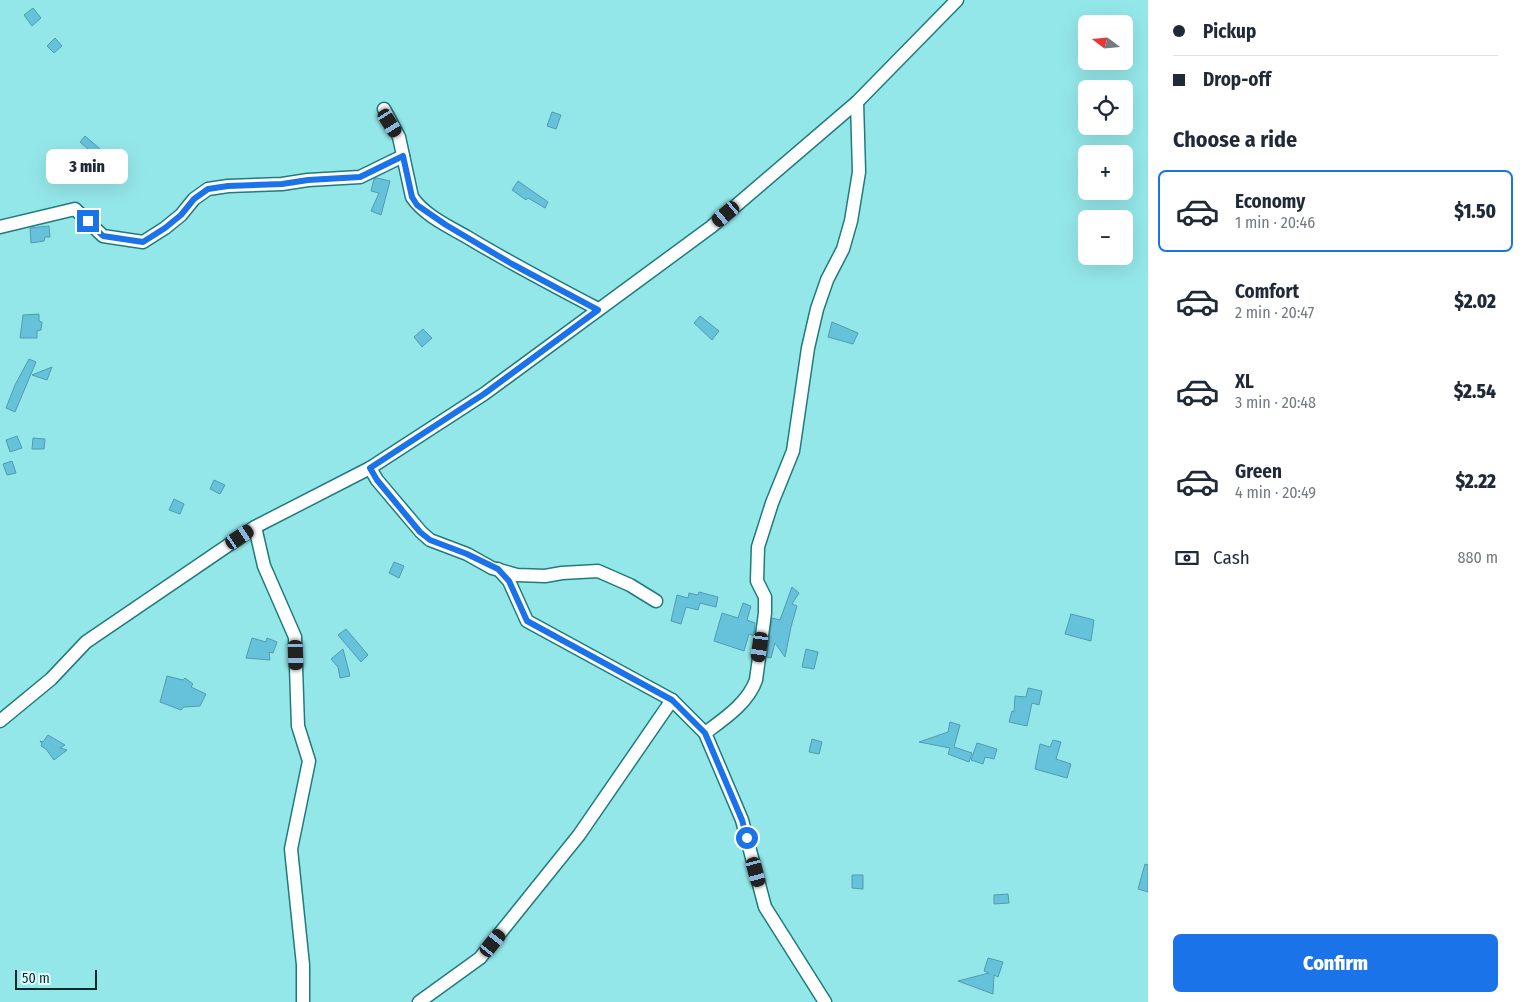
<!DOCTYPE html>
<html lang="en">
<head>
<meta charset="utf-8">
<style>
	body { margin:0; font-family:"Fira Sans Condensed",sans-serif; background:#f2f2f3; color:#1f2937; height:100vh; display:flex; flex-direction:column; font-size:19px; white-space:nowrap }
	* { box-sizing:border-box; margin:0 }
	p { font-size:16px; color:#747a83 }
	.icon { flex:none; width:28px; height:28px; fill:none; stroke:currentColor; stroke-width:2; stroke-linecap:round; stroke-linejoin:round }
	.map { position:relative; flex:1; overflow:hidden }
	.sheet { display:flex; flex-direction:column; background:#fff; width:375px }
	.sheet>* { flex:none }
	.guide { display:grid; align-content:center; height:110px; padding:0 25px; background:#fff }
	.needle { width:32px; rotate:286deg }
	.buttons { position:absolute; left:1078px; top:15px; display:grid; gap:10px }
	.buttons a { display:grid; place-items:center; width:55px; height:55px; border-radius:8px; background:#fff; box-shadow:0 5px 20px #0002; font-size:25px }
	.scale { position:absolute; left:15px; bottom:12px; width:82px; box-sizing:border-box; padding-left:5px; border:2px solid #042a2b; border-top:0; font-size:14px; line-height:18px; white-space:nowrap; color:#042a2b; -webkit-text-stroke:4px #dffefe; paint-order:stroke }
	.end { position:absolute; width:22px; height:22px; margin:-11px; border:6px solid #1a73e8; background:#fff; box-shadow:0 0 0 2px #fff }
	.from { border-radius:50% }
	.bubble { position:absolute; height:35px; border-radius:8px; background:#fff; box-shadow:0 5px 20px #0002; font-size:16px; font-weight:800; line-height:35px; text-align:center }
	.car { position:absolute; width:15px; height:30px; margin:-15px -8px; border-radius:6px; box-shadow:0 0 4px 1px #0007; background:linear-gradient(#222 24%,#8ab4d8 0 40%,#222 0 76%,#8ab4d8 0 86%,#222 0) }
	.guide b { display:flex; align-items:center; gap:18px; height:48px; font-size:19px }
	.guide b+b { border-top:1px solid #e0e1e3 }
	.guide i { width:12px; height:12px; background:#1f2937 }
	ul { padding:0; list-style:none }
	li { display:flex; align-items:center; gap:15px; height:82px; margin:0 10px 8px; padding:0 15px; border:2px solid transparent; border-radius:8px }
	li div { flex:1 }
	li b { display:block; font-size:19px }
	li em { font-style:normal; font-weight:800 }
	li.on { border-color:#1a73e8 }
	li>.icon { width:45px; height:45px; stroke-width:1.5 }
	h2 { padding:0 25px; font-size:22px; line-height:60px }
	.pay { display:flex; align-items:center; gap:12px; height:55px; padding:0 25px; font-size:19px }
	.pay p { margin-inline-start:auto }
	.cta { display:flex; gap:10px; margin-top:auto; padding:10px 25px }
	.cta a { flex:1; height:58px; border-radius:8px; background:#1a73e8; color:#fff; font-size:20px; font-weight:800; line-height:58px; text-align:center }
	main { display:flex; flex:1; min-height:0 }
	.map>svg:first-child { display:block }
	.building { fill:#66c2da; stroke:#509cb0 }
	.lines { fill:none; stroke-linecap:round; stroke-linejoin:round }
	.minor-casing { stroke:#217b7d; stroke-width:15 }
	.minor { stroke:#fff; stroke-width:12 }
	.route { stroke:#1a73e8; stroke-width:6 }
</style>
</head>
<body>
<main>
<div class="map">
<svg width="1148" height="1002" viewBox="0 0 1148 1002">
	<rect width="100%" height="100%" fill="#94e7e9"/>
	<g class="building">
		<path d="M33,8L41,18L32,26L24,15Z"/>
		<path d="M55,38L62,46L54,53L47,46Z"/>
		<path d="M552,112L561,115L556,129L547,126Z"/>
		<path d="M85,136L107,155L101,161L95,156L79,175L70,168L88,149L80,142Z"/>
		<path d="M377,178L390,181L381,215L371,211L379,193L371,191L374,179Z"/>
		<path d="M518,181L548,202L545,208L528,198L526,200L512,190Z"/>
		<path d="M49,226L50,237H45L44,241L31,243L30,228Z"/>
		<path d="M39,314V321L42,322L41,330L37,331V338H20L23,315Z"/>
		<path d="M700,316L719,331L712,340L694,323Z"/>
		<path d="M832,322L858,333L853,344L828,337Z"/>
		<path d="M423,329L432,338L422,347L414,337Z"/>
		<path d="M29,359L36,362L15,412L6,408L15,385Z"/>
		<path d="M52,367L47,380L32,375Z"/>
		<path d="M17,436L22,448L10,452L6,440Z"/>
		<path d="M33,438L45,439L44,449H32Z"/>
		<path d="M12,461L16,473L7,475L3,464Z"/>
		<path d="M214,480L225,485L220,494L210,489Z"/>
		<path d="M174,499L184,504L180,514L169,510Z"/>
		<path d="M394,562L404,566L399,578L389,573Z"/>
		<path d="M792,587L799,593L792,604L797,606L791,627L785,657L775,643L771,658L767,657L772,618L780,620Z"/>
		<path d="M699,592L718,597L716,607L700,603L698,610L686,607L681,624L671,621L677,595L688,598L689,593L698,595Z"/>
		<path d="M743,603L751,606L747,620L755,623L754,636L749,634L744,651L714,641L722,613L738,618Z"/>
		<path d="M1071,614L1094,620L1091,641L1065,634Z"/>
		<path d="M346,629L368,655L361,662L338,635Z"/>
		<path d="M252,638L266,642L267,638L277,642L273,653L269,652L270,660L246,658Z"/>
		<path d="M343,649L350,676L340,678L338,667L331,659Z"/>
		<path d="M806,649L818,652L814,669L802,667Z"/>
		<path d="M167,676L183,680L185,678L193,684L191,687L206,694L200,706L184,707L181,710L160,702Z"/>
		<path d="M1028,688L1042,691L1039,705L1032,703L1027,726L1009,722L1012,711L1014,712L1015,696L1026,697Z"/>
		<path d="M950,722L960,725L954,747L972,753L969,762L948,754L950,748L919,742L948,732Z"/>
		<path d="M48,735L65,745L60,748L67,750L54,760L46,749L41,746L42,744L40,741L43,742Z"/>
		<path d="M812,739L822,742L819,754L809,752Z"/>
		<path d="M1053,740L1061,742L1056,759L1071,764L1067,778L1035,769L1040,744L1050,747Z"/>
		<path d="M977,743L997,749L994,759L985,757L983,764L971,760Z"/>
		<path d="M1145,864L1148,865V892L1138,889Z"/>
		<path d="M852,875H863V889L852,888Z"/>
		<path d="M1008,894L1009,903L994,904V895Z"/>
		<path d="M988,958L1003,962L998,977L994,975L993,994L958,981L989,973L984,971Z"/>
	</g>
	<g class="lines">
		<defs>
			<g id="minor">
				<path d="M384,109L399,137L412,197C424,215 448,226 467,237C510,263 554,286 598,309"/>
				<path d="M0,227L75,209L103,236L143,242L165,228L181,215L194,199L208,189L228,186L282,184L308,180L360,177L403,156"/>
				<path d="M370,468L377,480L421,532L430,540L467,554L492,568L517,575L545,576L562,573L598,571L630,585L656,601"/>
				<path d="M255,527L264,566L295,637L298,726L309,761L291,849L303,965V1002"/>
				<path d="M498,569L509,581L527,621L672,700L705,733L742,820L765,907L825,1002"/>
				<path d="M0,721L51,679L86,642L255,527L370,468L484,394L711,227L857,102L957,0"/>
				<path d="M705,733C724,719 748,703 756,680L765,613V597L757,581L758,547L772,503L793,451L808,348L817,309L827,280L843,249L851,221L859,172L857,102"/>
				<path d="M419,1002L480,958L579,835L672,700"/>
			</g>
		</defs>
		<use href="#minor" class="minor-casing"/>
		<use href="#minor" class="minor"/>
	</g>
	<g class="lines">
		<path class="route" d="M88,221L103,236L143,242L165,228L181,215L194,199L208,189L228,186L282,184L308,180L360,177L403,156L412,197L417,205L446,225L512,264L598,310L484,394L370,468L377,480L420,532L430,540L467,554L498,569L509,581L527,621L672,700L705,733L742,820L747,838"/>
	</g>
</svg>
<div class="buttons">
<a><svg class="needle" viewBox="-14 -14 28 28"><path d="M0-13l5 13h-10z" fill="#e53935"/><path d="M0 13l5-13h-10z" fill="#747a83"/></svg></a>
<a><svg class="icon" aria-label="locate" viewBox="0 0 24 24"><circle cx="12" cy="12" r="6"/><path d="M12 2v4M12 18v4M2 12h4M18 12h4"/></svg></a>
<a>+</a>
<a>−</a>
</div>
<div class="scale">50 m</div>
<i class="end from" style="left:747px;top:838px"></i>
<i class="end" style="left:88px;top:221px"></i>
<div class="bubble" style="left:46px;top:149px;width:82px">3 min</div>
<i class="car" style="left:390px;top:123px;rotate:148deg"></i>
<i class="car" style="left:726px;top:214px;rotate:230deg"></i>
<i class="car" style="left:240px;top:537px;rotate:56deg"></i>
<i class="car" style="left:760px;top:647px;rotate:188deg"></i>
<i class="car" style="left:296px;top:655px;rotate:178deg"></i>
<i class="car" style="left:756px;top:872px;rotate:165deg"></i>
<i class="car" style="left:493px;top:943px;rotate:39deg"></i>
</div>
<section class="sheet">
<div class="guide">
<b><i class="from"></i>Pickup</b>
<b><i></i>Drop-off</b>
</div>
<h2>Choose a ride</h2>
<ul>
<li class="on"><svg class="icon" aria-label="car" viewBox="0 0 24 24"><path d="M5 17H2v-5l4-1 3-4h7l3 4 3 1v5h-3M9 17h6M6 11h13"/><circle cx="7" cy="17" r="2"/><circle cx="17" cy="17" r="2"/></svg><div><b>Economy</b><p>1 min · 20:46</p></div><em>$1.50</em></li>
<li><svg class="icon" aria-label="car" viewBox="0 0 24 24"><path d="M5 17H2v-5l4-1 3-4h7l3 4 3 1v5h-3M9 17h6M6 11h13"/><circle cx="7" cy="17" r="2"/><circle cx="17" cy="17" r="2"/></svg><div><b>Comfort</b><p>2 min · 20:47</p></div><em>$2.02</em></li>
<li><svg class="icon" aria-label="car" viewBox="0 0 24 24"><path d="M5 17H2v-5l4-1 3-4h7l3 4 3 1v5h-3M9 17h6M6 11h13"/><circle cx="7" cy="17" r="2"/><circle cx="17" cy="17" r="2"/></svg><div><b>XL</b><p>3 min · 20:48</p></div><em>$2.54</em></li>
<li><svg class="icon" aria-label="car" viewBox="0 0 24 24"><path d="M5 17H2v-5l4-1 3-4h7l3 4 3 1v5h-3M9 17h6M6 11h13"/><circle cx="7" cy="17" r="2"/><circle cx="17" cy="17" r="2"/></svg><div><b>Green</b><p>4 min · 20:49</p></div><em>$2.22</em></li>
</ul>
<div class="pay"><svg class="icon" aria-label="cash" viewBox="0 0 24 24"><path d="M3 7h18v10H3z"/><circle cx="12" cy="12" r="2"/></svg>Cash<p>880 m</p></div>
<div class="cta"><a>Confirm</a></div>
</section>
</main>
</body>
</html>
